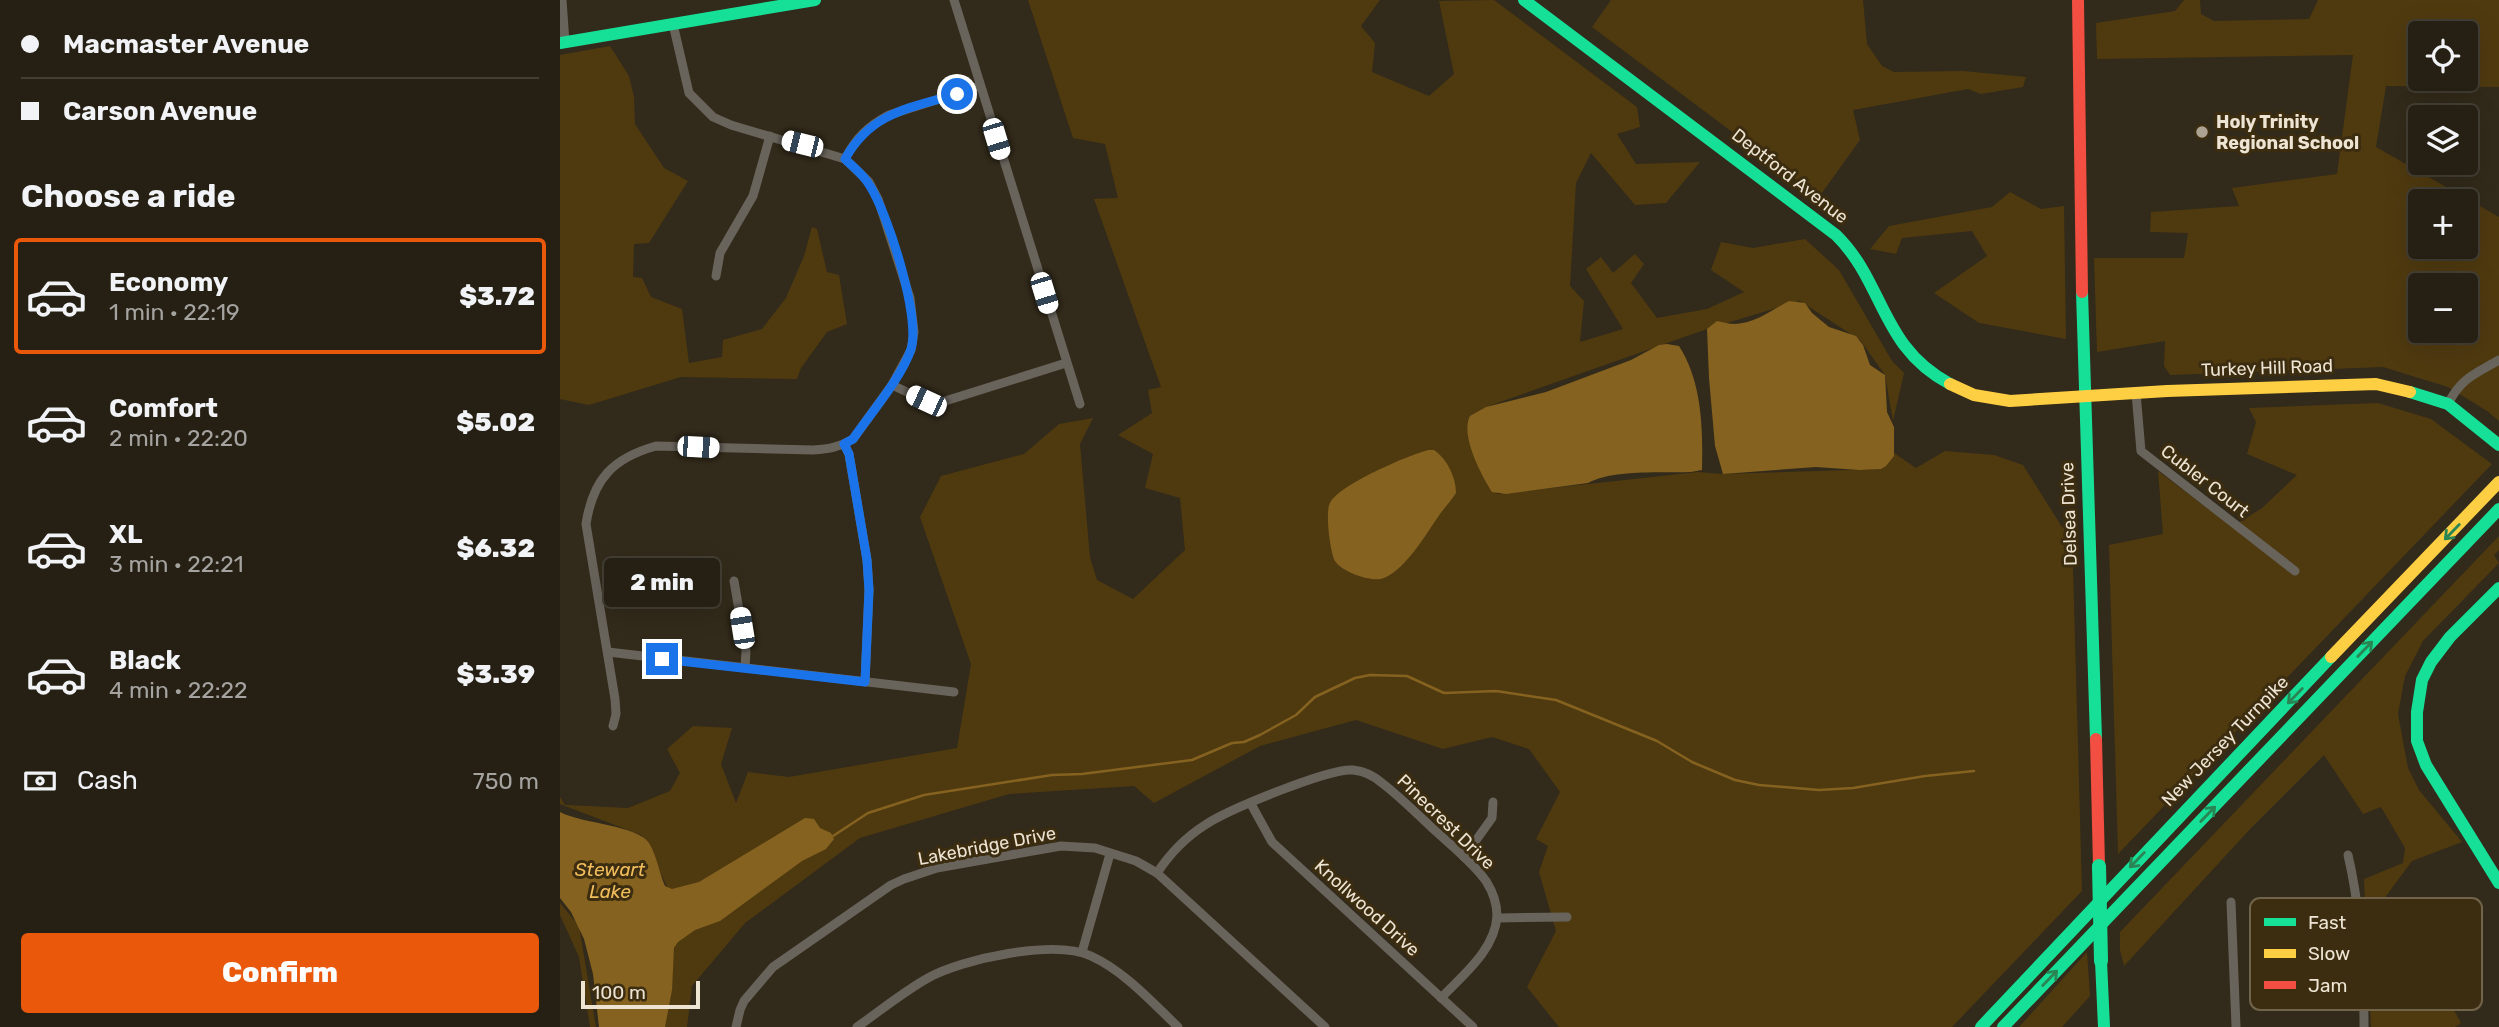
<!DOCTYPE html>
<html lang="en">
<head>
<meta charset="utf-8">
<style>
	body { margin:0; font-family:Rubik,sans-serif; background:#322d22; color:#f1f3f6; height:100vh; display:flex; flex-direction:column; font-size:26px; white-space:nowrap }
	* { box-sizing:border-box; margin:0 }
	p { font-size:23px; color:#a4a3a0 }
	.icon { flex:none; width:38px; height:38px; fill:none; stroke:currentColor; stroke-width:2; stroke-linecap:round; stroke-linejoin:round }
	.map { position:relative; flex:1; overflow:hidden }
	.details { display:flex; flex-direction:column; background:#262014; width:560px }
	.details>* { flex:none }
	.banner { display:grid; align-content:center; height:154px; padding:0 21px; background:#262014 }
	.fabs { position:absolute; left:1848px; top:21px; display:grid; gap:14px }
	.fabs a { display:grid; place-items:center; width:70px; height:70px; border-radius:7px; background:#262014; box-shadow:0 7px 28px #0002,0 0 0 2px #423e34; font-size:35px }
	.scale { position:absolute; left:21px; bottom:18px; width:119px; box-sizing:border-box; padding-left:7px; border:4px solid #ede4d3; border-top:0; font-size:19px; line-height:24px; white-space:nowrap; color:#ede4d3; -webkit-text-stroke:5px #3c2d10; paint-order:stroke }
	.end { position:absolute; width:32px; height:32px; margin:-16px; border:9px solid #1a73e8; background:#fff; box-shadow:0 0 0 4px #fff }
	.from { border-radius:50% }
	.bubble { position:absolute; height:49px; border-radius:7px; background:#262014; box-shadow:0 7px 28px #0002,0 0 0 2px #423e34; font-size:23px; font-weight:800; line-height:49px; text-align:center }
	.car { position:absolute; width:21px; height:42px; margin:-21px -10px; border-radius:9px; box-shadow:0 0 5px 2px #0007; background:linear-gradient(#fff 24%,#345 0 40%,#fff 0 76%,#345 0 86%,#fff 0) }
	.banner b { display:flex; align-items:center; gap:24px; height:66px; font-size:26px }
	.banner b+b { border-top:2px solid #423e34 }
	.banner i { width:18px; height:18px; background:#f1f3f6 }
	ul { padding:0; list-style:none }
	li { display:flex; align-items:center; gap:21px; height:116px; margin:0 14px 10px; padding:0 7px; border:4px solid transparent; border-radius:7px }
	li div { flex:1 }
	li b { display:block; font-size:26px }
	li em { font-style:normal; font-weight:800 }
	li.current { border-color:#ea580c }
	li>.icon { width:63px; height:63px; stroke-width:1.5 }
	h2 { padding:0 21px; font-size:32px; line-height:84px }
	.pay { display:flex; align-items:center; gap:18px; height:77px; padding:0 21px; font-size:26px }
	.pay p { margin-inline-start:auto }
	.primary-button { display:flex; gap:14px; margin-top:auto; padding:14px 21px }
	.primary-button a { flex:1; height:80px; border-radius:7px; background:#ea580c; color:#fff; font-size:28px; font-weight:800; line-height:80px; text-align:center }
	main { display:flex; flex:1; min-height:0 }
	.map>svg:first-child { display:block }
	.green { fill:#4f3a10; fill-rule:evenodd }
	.water { fill:#85621f }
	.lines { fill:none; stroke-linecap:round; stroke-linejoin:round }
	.stream { stroke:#85621f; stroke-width:2.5 }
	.street { stroke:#68635b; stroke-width:9 }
	.fast { stroke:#16e098; stroke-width:12 }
	.slow { stroke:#ffcf43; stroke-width:12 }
	.jam { stroke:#f24e42; stroke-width:12 }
	.fast-bridge { stroke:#16e098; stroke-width:14 }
	.oneway { stroke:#298654 }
	.route { stroke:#1a73e8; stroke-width:9 }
	.poi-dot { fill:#aca392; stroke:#3c2d10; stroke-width:2.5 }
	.labels { text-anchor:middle; stroke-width:6; stroke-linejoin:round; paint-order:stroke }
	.poi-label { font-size:18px; font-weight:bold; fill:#ede4d3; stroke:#3c2d10; text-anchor:start }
	.street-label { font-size:18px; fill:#ede4d3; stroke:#3c2d10 }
	.water-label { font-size:19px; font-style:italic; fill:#f1bd5c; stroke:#3c2d10 }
	.key { fill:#3c2d10; stroke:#71644a; stroke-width:2 }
	.key-label { font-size:19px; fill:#ede4d3 }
</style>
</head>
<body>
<main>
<section class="details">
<div class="banner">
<b><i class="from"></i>Macmaster Avenue</b>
<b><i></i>Carson Avenue</b>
</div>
<h2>Choose a ride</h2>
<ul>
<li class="current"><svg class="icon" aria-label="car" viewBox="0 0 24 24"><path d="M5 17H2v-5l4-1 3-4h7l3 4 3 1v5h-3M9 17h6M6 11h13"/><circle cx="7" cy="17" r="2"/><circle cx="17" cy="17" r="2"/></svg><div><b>Economy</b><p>1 min · 22:19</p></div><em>$3.72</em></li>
<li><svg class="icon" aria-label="car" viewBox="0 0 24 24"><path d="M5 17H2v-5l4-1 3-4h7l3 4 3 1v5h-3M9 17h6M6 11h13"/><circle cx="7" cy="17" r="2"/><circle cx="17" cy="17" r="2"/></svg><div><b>Comfort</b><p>2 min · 22:20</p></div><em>$5.02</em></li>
<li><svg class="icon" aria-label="car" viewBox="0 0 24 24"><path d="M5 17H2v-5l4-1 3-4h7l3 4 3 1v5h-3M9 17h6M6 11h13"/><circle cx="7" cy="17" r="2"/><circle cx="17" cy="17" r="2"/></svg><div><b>XL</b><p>3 min · 22:21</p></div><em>$6.32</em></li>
<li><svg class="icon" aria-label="car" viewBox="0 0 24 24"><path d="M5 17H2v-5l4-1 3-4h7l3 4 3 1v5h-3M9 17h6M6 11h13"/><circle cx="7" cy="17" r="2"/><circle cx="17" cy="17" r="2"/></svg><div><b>Black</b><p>4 min · 22:22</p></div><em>$3.39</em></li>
</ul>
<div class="pay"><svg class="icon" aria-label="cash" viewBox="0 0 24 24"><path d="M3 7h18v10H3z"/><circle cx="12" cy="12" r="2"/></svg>Cash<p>750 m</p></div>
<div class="primary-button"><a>Confirm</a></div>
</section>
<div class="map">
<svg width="1939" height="1027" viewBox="0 0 1939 1027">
	<rect width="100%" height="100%" fill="#322a1a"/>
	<g class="green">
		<path d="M468,0H820L801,26L815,43L812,72L869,96L894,74L879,1L934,0L1077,107L1080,127L1057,134L1076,164L1140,162L1106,203L1075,205L1031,153L1016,183L1010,286L1024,301L1020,342L1063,329L1026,269L1041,257L1053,273L1075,254L1084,264L1071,283L1097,318L1147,309L1184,292L1151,270L1161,242L1193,248L1245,239L1279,270L1332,361L1344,373L1333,421L1325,375L1300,340L1240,301L1147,329L926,407L937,494L1138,472L1163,474L1321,469L1334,453L1356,468L1385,451L1434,455L1463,465L1502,527L1512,531L1522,891L1392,1027H999L967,987L996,931L979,872L988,846L976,839L1000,792L969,749L932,737L883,749L796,720L700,746L594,803L574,786L449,794L300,838L185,923L132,986L127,1027H103L115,945L108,888L81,835L0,804V797L5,805L68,808L110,791L120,773L107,749L133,726L172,728L161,764L176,803L188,772L229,777L397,748L411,664L360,517L381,476L464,454L499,424L533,418L520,444L530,557L537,580L573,599L625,550L620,498L585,488L593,454L558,435L592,413L588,390L601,387L534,199L558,198L545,144L513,138Z"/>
		<path d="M1051,0H1303L1307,44L1322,66L1334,72L1403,71L1466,77L1463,87L1421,94L1408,89L1293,110L1300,140L1259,197L1032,27Z"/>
		<path d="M1624,0H1640L1641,14L1654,21L1749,19L1758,0H1939V87L1826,86L1816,147L1939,217V421L1927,411L1888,387L1823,367L1610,375L1604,366L1605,341L1537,352L1534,258H1624L1628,233L1590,232L1591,212L1679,206L1672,188L1777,174L1793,55L1537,59L1536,23L1615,11ZM1860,33H1906V79H1860ZM1860,201H1906V247H1860ZM1860,285H1906V331H1860Z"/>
		<path d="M50,46L69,76L74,97L75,124L104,168L128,181L89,243L74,244L73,277L82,278L91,297L122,309L129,363L162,357L163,340L202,329L226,298L244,256L252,227L257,229L267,272L279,275L287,324L267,332L241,368L237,379L121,377L29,405L0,399V55Z"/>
		<path d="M1450,192L1481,209L1504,206L1506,339L1419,323L1374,293L1427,256L1412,231L1342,238L1336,254L1310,249L1329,226L1432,207Z"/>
		<path d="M1818,403L1871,419L1932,464L1558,854L1549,545L1603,534L1598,471L1672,527L1702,508L1737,475L1687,454L1696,422L1689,408Z"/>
		<path d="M1939,536V550L1934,555L1939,563L1863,641L1845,676L1838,714L1848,768L1859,790L1902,842L1852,861L1815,911L1829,985L1859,988L1897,965L1908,988L1890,1003L1901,1023L1895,1027H1811L1804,879L1843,863L1845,848L1821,807L1803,814L1764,755L1692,827L1564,966L1560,950V932Z"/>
		<path d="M0,903L19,926L36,1027H30L19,957L0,915Z"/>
		<path d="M1527,952L1530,996L1502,1027H1459Z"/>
	</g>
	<g class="water">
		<path d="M1229,301L1245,303L1252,313L1269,327L1296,336L1303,345L1310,365L1325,375L1327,412L1334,427V456L1326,466L1321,469L1299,470L1256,467L1163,474L1155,446L1149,378L1147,329L1157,321C1163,322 1169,324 1175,324C1196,323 1212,310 1229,301Z"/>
		<path d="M1107,344L1119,346C1142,382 1143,428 1142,470L1131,472C1102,473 1053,469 1028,483L946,494L932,492C921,475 900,435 910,416L926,407L986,392L1071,360L1099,345Z"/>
		<path d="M868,450H874C887,459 896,477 896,493C891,501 885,507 880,514C866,534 846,569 824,578C812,583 782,572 775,561C770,552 765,511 770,503C780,484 847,456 868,450Z"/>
		<path d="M0,812C23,824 77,825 89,843C97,856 99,872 105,886L112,889L139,882L245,818L254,819L260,828L271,833L274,839L266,849L242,861L160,921L135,930L118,942L114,948L112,990L105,1027H39L33,974L24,939L11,912L0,898Z"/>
	</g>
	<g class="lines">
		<path class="stream" d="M270,838L308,813L364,795L492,775L522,774L632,760L672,743L684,742L700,735L736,715L755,697L795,678L810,675L847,676L884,693L936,691L996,700L1097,741L1132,762L1175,780L1199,785L1259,790L1293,788L1365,776L1414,771"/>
		<g class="street">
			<path d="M2,0L5,42"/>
			<path d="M394,0L520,404"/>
			<path d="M285,159C296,138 308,126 329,115L420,86"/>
			<path d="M156,276L160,253L193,196L210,136"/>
			<path d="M332,385L366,401L382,402L506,363"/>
			<path d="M1576,393L1581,451L1735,571"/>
			<path d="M1888,404C1901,378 1915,374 1939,360"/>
			<path d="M284,444L289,454L307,560L309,590L305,682"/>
			<path d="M174,581L186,651L185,668"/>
			<path d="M48,652L394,692"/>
			<path d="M53,726L56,714L55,699L26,524C33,479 53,458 96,446L253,450C269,449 280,447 293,439L332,385L351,350L354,332L350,298L318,199L309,182L285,159L171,125L153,117L129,93L113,24"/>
			<path d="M691,804L712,842L913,1027"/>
			<path d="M1788,855C1801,910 1804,970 1804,1027"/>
			<path d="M904,857L932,818L933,802"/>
			<path d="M597,873C609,855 626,837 645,825C667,810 769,768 793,770C803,771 814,776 822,783C839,796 854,811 869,825C888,843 911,860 926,881C933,892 937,903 937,916C935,950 903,975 881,998"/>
			<path d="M1671,902L1676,1027"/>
			<path d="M937,918L1007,917"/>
			<path d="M522,952L550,854"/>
			<path d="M176,1027L180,1010L184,1001L213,967L331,885L344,879L377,868L501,846L535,848L576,861L597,873L765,1027"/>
			<path d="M297,1027C320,1011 343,992 368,978C402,959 494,939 531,956C564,971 592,1002 618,1027"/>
		</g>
		<g class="fast">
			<path d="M964,0L1276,235C1325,283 1320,347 1390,384"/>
			<path d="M0,43L255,0"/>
			<path d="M1522,292L1536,739"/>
			<path d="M1850,392L1888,404L1939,445"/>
			<path d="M1939,588L1890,637L1871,662L1862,680L1857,712V741L1866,765L1939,883"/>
			<path d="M1541,961L1544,1027"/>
			<path d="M1421,1027L1771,657"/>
			<path d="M1443,1027L1939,509"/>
		</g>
		<g class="slow">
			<path d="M1390,384L1414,395L1450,401L1607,391L1816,384L1850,392"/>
			<path d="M1771,657L1939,482"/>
		</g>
		<g class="jam">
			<path d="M1518,0L1522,292"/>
			<path d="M1536,739L1539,866"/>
		</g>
		<path class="fast-bridge" d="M1539,866L1541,961"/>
	</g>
	<defs><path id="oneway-shaft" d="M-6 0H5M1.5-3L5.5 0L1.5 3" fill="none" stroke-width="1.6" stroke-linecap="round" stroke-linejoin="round" transform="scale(1.75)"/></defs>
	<g class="oneway">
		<use href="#oneway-shaft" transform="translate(1892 532) rotate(134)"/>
		<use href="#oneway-shaft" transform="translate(1805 649) rotate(-46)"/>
		<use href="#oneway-shaft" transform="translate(1735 696) rotate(134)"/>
		<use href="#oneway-shaft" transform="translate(1648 814) rotate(-46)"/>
		<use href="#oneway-shaft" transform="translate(1577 860) rotate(134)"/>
		<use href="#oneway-shaft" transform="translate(1490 978) rotate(-46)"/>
	</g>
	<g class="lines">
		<path class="route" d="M102,659L305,682L309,590L307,560L289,454L284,444L293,439C310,414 342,377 351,349C361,318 328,214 310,186C304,175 293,167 285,159C311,112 350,108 397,94"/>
	</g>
	<circle class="poi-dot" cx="1642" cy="132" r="7"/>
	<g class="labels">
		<g class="poi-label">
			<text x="1656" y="128">Holy Trinity<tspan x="1656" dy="21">Regional School</tspan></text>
		</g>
		<g class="street-label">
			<text transform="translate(1230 176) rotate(38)" y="6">Deptford Avenue</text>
			<text transform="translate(1707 368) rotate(-2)" y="6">Turkey Hill Road</text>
			<text transform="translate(1645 481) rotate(38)" y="6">Cubler Court</text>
			<text transform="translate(1509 514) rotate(-92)" y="6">Delsea Drive</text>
			<text transform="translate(1665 741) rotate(-46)" y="6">New Jersey Turnpike</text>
			<text transform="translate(886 822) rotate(44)" y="6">Pinecrest Drive</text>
			<text transform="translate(427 846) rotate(-11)" y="6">Lakebridge Drive</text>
			<text transform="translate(807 908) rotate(42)" y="6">Knollwood Drive</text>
		</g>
		<g class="water-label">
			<text x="50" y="876">Stewart<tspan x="50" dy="22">Lake</tspan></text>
		</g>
	</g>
	<rect x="1690" y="898" width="232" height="112" rx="10" class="key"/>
	<rect x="1704" y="918" width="32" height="8" fill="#16e098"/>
	<rect x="1704" y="949" width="32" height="9" fill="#ffcf43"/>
	<rect x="1704" y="981" width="32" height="8" fill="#f24e42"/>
	<g class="key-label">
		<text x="1748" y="929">Fast</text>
		<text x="1748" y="960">Slow</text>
		<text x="1748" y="992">Jam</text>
	</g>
</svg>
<div class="fabs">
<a><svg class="icon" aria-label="locate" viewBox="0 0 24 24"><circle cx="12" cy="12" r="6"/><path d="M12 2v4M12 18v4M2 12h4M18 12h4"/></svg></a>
<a><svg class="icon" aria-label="layers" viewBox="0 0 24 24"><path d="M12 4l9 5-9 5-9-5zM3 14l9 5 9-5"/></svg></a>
<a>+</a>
<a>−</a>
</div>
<div class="scale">100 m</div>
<i class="end from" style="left:397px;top:94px"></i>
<i class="end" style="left:102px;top:659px"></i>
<div class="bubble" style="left:44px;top:558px;width:116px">2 min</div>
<i class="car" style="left:436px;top:139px;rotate:163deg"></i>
<i class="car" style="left:242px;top:144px;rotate:284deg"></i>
<i class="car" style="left:484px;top:293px;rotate:163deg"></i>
<i class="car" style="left:366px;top:401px;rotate:295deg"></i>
<i class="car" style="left:138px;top:447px;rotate:93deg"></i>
<i class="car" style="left:182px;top:628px;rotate:351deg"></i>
</div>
</main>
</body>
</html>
